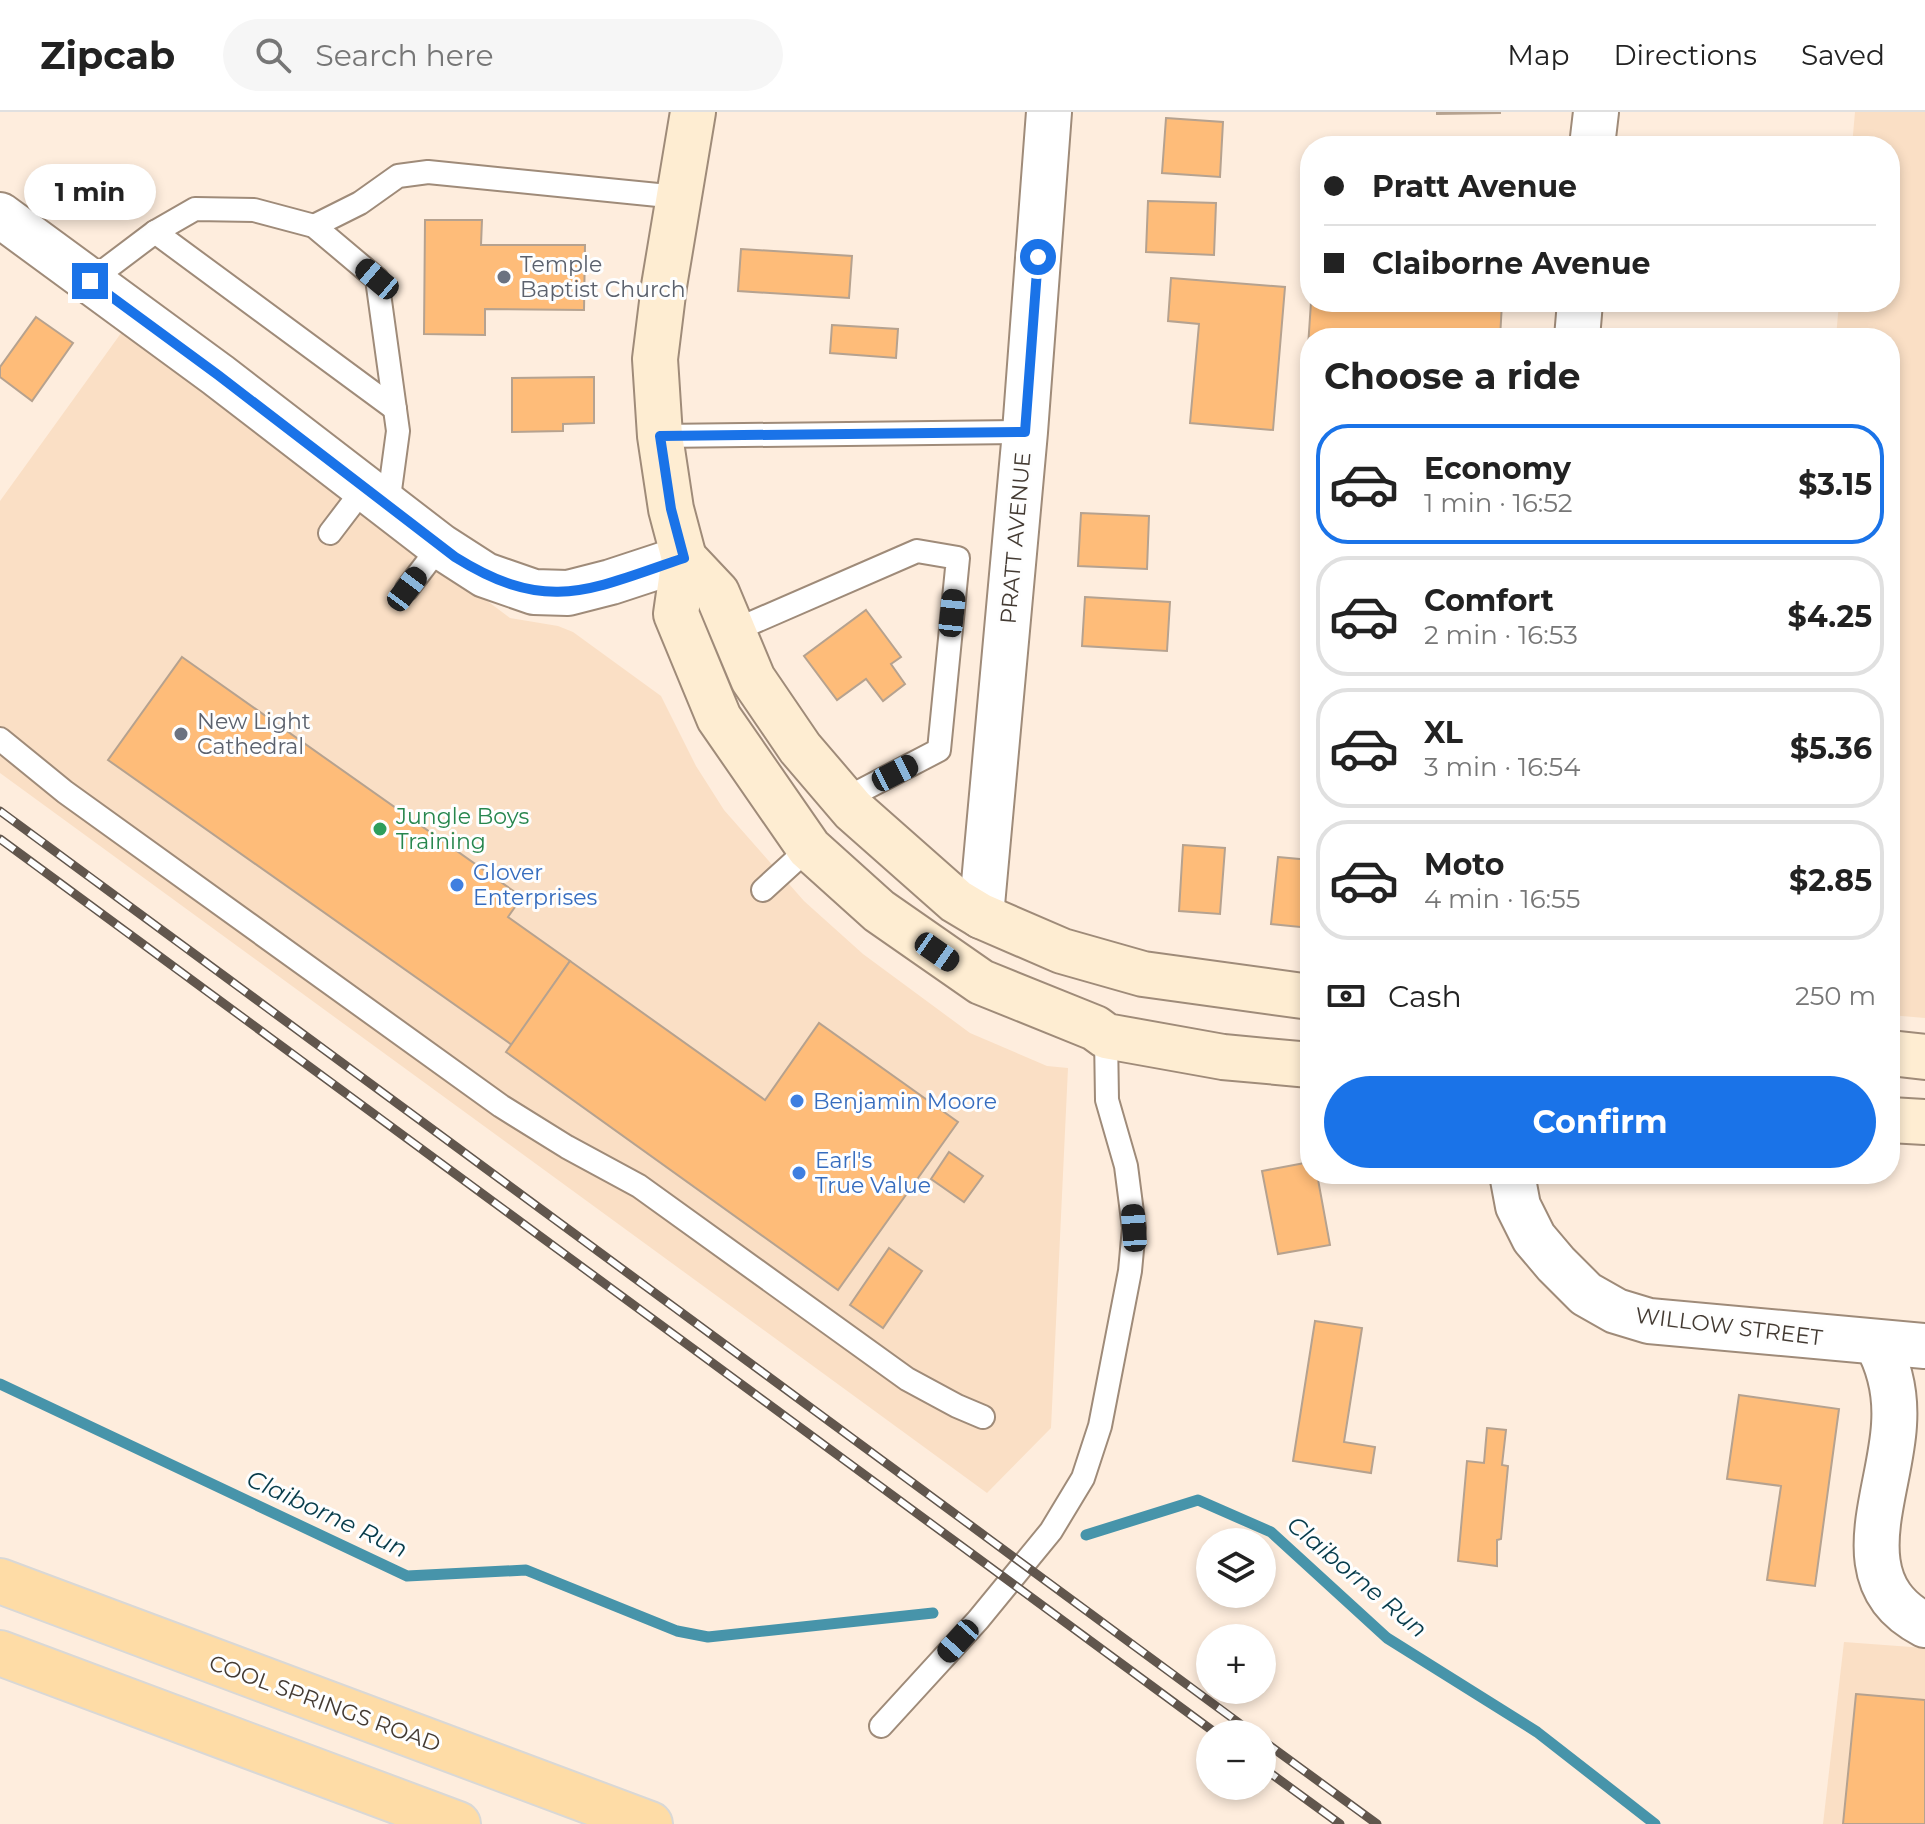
<!DOCTYPE html>
<html lang="en">
<head>
<meta charset="utf-8">
<style>
	body { margin:0; font-family:Montserrat,sans-serif; background:#f6f6f6; color:#222; height:100vh; display:flex; flex-direction:column; font-size:30px; white-space:nowrap }
	* { box-sizing:border-box; margin:0 }
	p { font-size:26px; color:#767676 }
	.icon { flex:none; width:44px; height:44px; fill:none; stroke:currentColor; stroke-width:2; stroke-linecap:round; stroke-linejoin:round }
	.map { position:relative; flex:1; overflow:hidden }
	.sheet { position:absolute; left:1300px; top:216px; width:600px; height:856px; display:flex; flex-direction:column; background:#fff; border-radius:32px; box-shadow:0 4px 12px #0003 }
	.sheet>* { flex:none }
	.guide { position:absolute; left:1300px; top:24px; width:600px; height:176px; border-radius:32px; box-shadow:0 4px 12px #0003; display:grid; align-content:center; height:176px; padding:0 24px; background:#fff }
	.controls { position:absolute; left:1196px; top:1416px; display:grid; gap:16px }
	.controls a { display:grid; place-items:center; width:80px; height:80px; border-radius:50%; background:#fff; box-shadow:0 4px 12px #0003; font-size:40px }
	.end { position:absolute; width:36px; height:36px; margin:-18px; border:10px solid #1a73e8; background:#fff; box-shadow:0 0 0 4px #fff }
	.from { border-radius:50% }
	.bubble { position:absolute; height:56px; border-radius:28px; background:#fff; box-shadow:0 4px 12px #0003; font-size:26px; font-weight:700; line-height:56px; text-align:center }
	.car { position:absolute; width:24px; height:48px; margin:-24px -12px; border-radius:10px; box-shadow:0 0 6px 2px #0007; background:linear-gradient(#222 24%,#8ab4d8 0 40%,#222 0 76%,#8ab4d8 0 86%,#222 0) }
	.guide b { display:flex; align-items:center; gap:28px; height:76px; font-size:30px }
	.guide b+b { border-top:2px solid #e0e0e0 }
	.guide i { width:20px; height:20px; background:#222 }
	ul { padding:0; list-style:none }
	li { display:flex; align-items:center; gap:24px; height:120px; margin:0 16px 12px; padding:0 8px; border:4px solid #e0e0e0; border-radius:32px }
	li div { flex:1 }
	li b { display:block; font-size:30px }
	li em { font-style:normal; font-weight:700 }
	li.current { border-color:#1a73e8 }
	li>.icon { width:72px; height:72px; stroke-width:1.5 }
	h2 { padding:0 24px; font-size:36px; line-height:96px }
	.pay { display:flex; align-items:center; gap:20px; height:88px; padding:0 24px; font-size:30px }
	.pay p { margin-inline-start:auto }
	.cta { display:flex; gap:16px; margin-top:auto; padding:16px 24px }
	.cta a { flex:1; height:92px; border-radius:48px; background:#1a73e8; color:#fff; font-size:32px; font-weight:700; line-height:92px; text-align:center }
	header { display:flex; align-items:center; gap:48px; box-sizing:border-box; height:112px; padding:0 40px; background:#fff; border-bottom:2px solid #e0e0e0 }
	header strong { font-size:38px }
	nav { display:flex; gap:44px; margin-inline-start:auto; font-size:28px }
	.search { width:560px; height:72px; background:#f6f6f6; display:flex; align-items:center; gap:20px; box-sizing:border-box; padding:0 28px; border-radius:44px; color:#767676; font-size:30px }
	.map>svg:first-child { display:block }
	.built { fill:#fadfc5 }
	.lines { fill:none; stroke-linecap:round; stroke-linejoin:round }
	.stream { stroke:#4794aa; stroke-width:11 }
	.building { fill:#febc79; stroke:#b6a28f; stroke-width:2 }
	.service-casing { stroke:#9f8b79; stroke-width:26 }
	.minor-casing { stroke:#9f8b79; stroke-width:48 }
	.secondary-casing { stroke:#9f8b79; stroke-width:48 }
	.primary-casing { stroke:#d9d8d6; stroke-width:48 }
	.service { stroke:#fff; stroke-width:22 }
	.minor { stroke:#fff; stroke-width:44 }
	.secondary { stroke:#feedd2; stroke-width:44 }
	.primary { stroke:#fedca6; stroke-width:44 }
	.rail-casing { stroke:#61564d; stroke-width:9 }
	.rail { stroke:#fefefe; stroke-width:6; stroke-dasharray:18; stroke-linecap:butt }
	.route { stroke:#1a73e8; stroke-width:10 }
	.worship-dot { fill:#6b7280; stroke:#fefefe; stroke-width:3 }
	.leisure-dot { fill:#2e9e5b; stroke:#fefefe; stroke-width:3 }
	.shop-dot { fill:#3f7fe0; stroke:#fefefe; stroke-width:3 }
	.labels { text-anchor:middle; stroke-width:6; stroke-linejoin:round; paint-order:stroke }
	.worship-label { font-size:22px; fill:#5b616d; stroke:#fefefe; text-anchor:start }
	.street-label { font-size:22px; fill:#433a32; stroke:#fefefe }
	.leisure-label { font-size:22px; fill:#27864d; stroke:#fefefe; text-anchor:start }
	.shop-label { font-size:22px; fill:#366cbe; stroke:#fefefe; text-anchor:start }
	.water-label { font-size:24px; font-style:italic; fill:#063b4a; stroke:#fefefe }
</style>
</head>
<body>
<header>
<strong>Zipcab</strong>
<div class="search"><svg class="icon" aria-label="search" viewBox="0 0 24 24"><circle cx="10" cy="10" r="6"/><path d="M15 15l6 6"/></svg>Search here</div>
<nav><a>Map</a><a>Directions</a><a>Saved</a></nav>
</header>
<div class="map">
<svg width="1925" height="1712" viewBox="0 0 1925 1712">
	<rect width="100%" height="100%" fill="#feeddd"/>
	<g class="built">
		<path d="M1855,0H1925V906L1890,903V226H1836L1839,190H1890V34H1852Z"/>
		<path d="M124,217L510,506L558,514L573,520L661,584L696,654L724,698L804,789L863,842L970,921L1047,954L1068,956L1051,1316L987,1381L0,661V389Z"/>
		<path d="M1844,1530L1925,1536V1712H1823Z"/>
	</g>
	<g class="lines">
		<g class="stream">
			<path d="M0,1272L407,1464L526,1458L677,1519L708,1525L933,1501"/>
			<path d="M1086,1423L1198,1388L1271,1420L1387,1526L1537,1620L1655,1712"/>
		</g>
	</g>
	<g class="building">
		<path d="M1437,0H1500V1L1437,2Z"/>
		<path d="M1166,6L1223,10L1220,65L1162,61Z"/>
		<path d="M1434,26L1496,32V34H1433Z"/>
		<path d="M1148,89L1216,91L1214,143L1146,140Z"/>
		<path d="M425,108H482L481,133H585L584,198L485,197V223L424,222Z"/>
		<path d="M741,137L852,144L849,186L738,179Z"/>
		<path d="M1171,166L1285,175L1273,318L1190,311L1199,212L1168,209Z"/>
		<path d="M1311,190L1502,191L1500,226H1310V250H1307Z"/>
		<path d="M36,205L73,231L32,289L0,265V255Z"/>
		<path d="M832,213L898,217L896,246L830,241Z"/>
		<path d="M594,265V311L563,312V319L512,320V266Z"/>
		<path d="M1081,401L1149,404L1147,457L1078,454Z"/>
		<path d="M1085,485L1170,490L1167,539L1082,534Z"/>
		<path d="M866,498L901,545L891,552L905,572L883,589L866,567L837,588L804,544Z"/>
		<path d="M182,545L522,785L508,805L570,849L512,933L108,648Z"/>
		<path d="M1183,733L1225,736L1220,802L1179,799Z"/>
		<path d="M1278,745L1310,748V816L1271,812Z"/>
		<path d="M570,849L765,988L819,911L958,1010L838,1178L506,940Z"/>
		<path d="M949,1040L983,1064L964,1090L931,1067Z"/>
		<path d="M1310,1050V1062H1317L1330,1133L1278,1142L1262,1059Z"/>
		<path d="M889,1136L922,1159L883,1216L850,1193Z"/>
		<path d="M1315,1209L1362,1216L1344,1330L1375,1335L1371,1361L1293,1349Z"/>
		<path d="M1739,1283L1839,1297L1815,1474L1767,1468L1781,1374L1727,1367Z"/>
		<path d="M1487,1316L1506,1318L1502,1353L1508,1354L1501,1427L1497,1428V1454L1458,1449L1467,1349L1484,1351Z"/>
		<path d="M1856,1582L1925,1588V1712H1843Z"/>
	</g>
	<g class="lines">
		<defs>
			<g id="service">
				<path d="M314,114L360,91L398,64L428,60L678,85"/>
				<path d="M155,120L395,297"/>
				<path d="M90,169L155,120L195,97L254,98L314,114L377,167L398,319L388,393"/>
				<path d="M660,324L1025,320"/>
				<path d="M330,421L365,375"/>
				<path d="M407,477L440,434"/>
				<path d="M733,519L917,439L958,446L939,638L845,687"/>
				<path d="M0,627L65,680L501,994L567,1035L639,1074L907,1267L957,1294L983,1305"/>
				<path d="M763,778L809,736"/>
				<path d="M881,1614L978,1508L1051,1419L1083,1366L1100,1314L1130,1159L1134,1116L1126,1054L1107,988L1106,924"/>
			</g>
			<g id="minor">
				<path d="M1592,34L1596,0"/>
				<path d="M0,103L218,263L440,434L485,463L534,480L568,481L611,470L684,446"/>
				<path d="M1577,226L1580,190"/>
				<path d="M981,804L1025,320L1049,0"/>
				<path d="M1512,1062L1518,1094L1534,1126L1556,1152L1586,1182L1616,1199L1649,1209L1925,1234"/>
				<path d="M1876,1230C1890,1255 1896,1284 1894,1313C1890,1384 1842,1471 1925,1513"/>
			</g>
			<g id="secondary">
				<path d="M693,0L664,174L655,247L660,324L671,397L684,446L676,502L719,606L809,736L879,799L981,870L1095,916L1106,924L1223,945L1310,953"/>
				<path d="M684,446L717,481L753,567L800,636L853,698L956,789L981,804L1062,839L1143,862L1310,885"/>
				<path d="M1890,941L1925,945"/>
				<path d="M1890,1008L1925,1010"/>
			</g>
			<g id="primary">
				<path d="M0,1469L650,1712"/>
				<path d="M0,1541L458,1712"/>
			</g>
		</defs>
		<use href="#service" class="service-casing"/>
		<use href="#minor" class="minor-casing"/>
		<use href="#secondary" class="secondary-casing"/>
		<use href="#primary" class="primary-casing"/>
		<use href="#service" class="service"/>
		<use href="#minor" class="minor"/>
		<use href="#secondary" class="secondary"/>
		<use href="#primary" class="primary"/>
		<defs>
			<g id="rail">
				<path d="M0,699L1254,1622"/>
				<path d="M0,727L1217,1622"/>
				<path d="M1262,1628L1377,1712"/>
				<path d="M1262,1655L1340,1712"/>
			</g>
		</defs>
		<use href="#rail" class="rail-casing"/>
		<use href="#rail" class="rail"/>
	</g>
	<g class="lines">
		<path class="route" d="M90,169L218,263L455,445C548,503 589,478 684,446L671,397L660,324L1025,320L1038,145"/>
	</g>
	<g class="worship-dot">
		<circle cx="504" cy="165" r="8"/>
		<circle cx="181" cy="622" r="8"/>
	</g>
	<circle class="leisure-dot" cx="380" cy="717" r="8"/>
	<g class="shop-dot">
		<circle cx="457" cy="773" r="8"/>
		<circle cx="797" cy="989" r="8"/>
		<circle cx="799" cy="1061" r="8"/>
	</g>
	<g class="labels">
		<g class="worship-label">
			<text x="520" y="160">Temple<tspan x="520" dy="25">Baptist Church</tspan></text>
			<text x="197" y="617">New Light<tspan x="197" dy="25">Cathedral</tspan></text>
		</g>
		<g class="street-label">
			<text transform="translate(1015 426) rotate(-85)" y="8">PRATT AVENUE</text>
			<text transform="translate(1729 1214) rotate(7)" y="8">WILLOW STREET</text>
			<text transform="translate(325 1591) rotate(20)" y="8">COOL SPRINGS ROAD</text>
		</g>
		<g class="leisure-label">
			<text x="396" y="712">Jungle Boys<tspan x="396" dy="25">Training</tspan></text>
		</g>
		<g class="shop-label">
			<text x="473" y="768">Glover<tspan x="473" dy="25">Enterprises</tspan></text>
			<text x="813" y="997">Benjamin Moore</text>
			<text x="815" y="1056">Earl's<tspan x="815" dy="25">True Value</tspan></text>
		</g>
		<g class="water-label">
			<text transform="translate(327 1402) rotate(25)" y="8">Claiborne Run</text>
			<text transform="translate(1357 1465) rotate(40)" y="8">Claiborne Run</text>
		</g>
	</g>
</svg>
<div class="controls">
<a><svg class="icon" aria-label="layers" viewBox="0 0 24 24"><path d="M12 4l9 5-9 5-9-5zM3 14l9 5 9-5"/></svg></a>
<a>+</a>
<a>−</a>
</div>
<i class="end from" style="left:1038px;top:145px"></i>
<i class="end" style="left:90px;top:169px"></i>
<div class="bubble" style="left:24px;top:52px;width:132px">1 min</div>
<i class="car" style="left:377px;top:167px;rotate:310deg"></i>
<i class="car" style="left:407px;top:477px;rotate:37deg"></i>
<i class="car" style="left:952px;top:501px;rotate:6deg"></i>
<i class="car" style="left:895px;top:661px;rotate:63deg"></i>
<i class="car" style="left:937px;top:840px;rotate:125deg"></i>
<i class="car" style="left:1134px;top:1116px;rotate:356deg"></i>
<i class="car" style="left:958px;top:1529px;rotate:222deg"></i>
<div class="guide">
<b><i class="from"></i>Pratt Avenue</b>
<b><i></i>Claiborne Avenue</b>
</div>
<section class="sheet">
<h2>Choose a ride</h2>
<ul>
<li class="current"><svg class="icon" aria-label="car" viewBox="0 0 24 24"><path d="M5 17H2v-5l4-1 3-4h7l3 4 3 1v5h-3M9 17h6M6 11h13"/><circle cx="7" cy="17" r="2"/><circle cx="17" cy="17" r="2"/></svg><div><b>Economy</b><p>1 min · 16:52</p></div><em>$3.15</em></li>
<li><svg class="icon" aria-label="car" viewBox="0 0 24 24"><path d="M5 17H2v-5l4-1 3-4h7l3 4 3 1v5h-3M9 17h6M6 11h13"/><circle cx="7" cy="17" r="2"/><circle cx="17" cy="17" r="2"/></svg><div><b>Comfort</b><p>2 min · 16:53</p></div><em>$4.25</em></li>
<li><svg class="icon" aria-label="car" viewBox="0 0 24 24"><path d="M5 17H2v-5l4-1 3-4h7l3 4 3 1v5h-3M9 17h6M6 11h13"/><circle cx="7" cy="17" r="2"/><circle cx="17" cy="17" r="2"/></svg><div><b>XL</b><p>3 min · 16:54</p></div><em>$5.36</em></li>
<li><svg class="icon" aria-label="car" viewBox="0 0 24 24"><path d="M5 17H2v-5l4-1 3-4h7l3 4 3 1v5h-3M9 17h6M6 11h13"/><circle cx="7" cy="17" r="2"/><circle cx="17" cy="17" r="2"/></svg><div><b>Moto</b><p>4 min · 16:55</p></div><em>$2.85</em></li>
</ul>
<div class="pay"><svg class="icon" aria-label="cash" viewBox="0 0 24 24"><path d="M3 7h18v10H3z"/><circle cx="12" cy="12" r="2"/></svg>Cash<p>250 m</p></div>
<div class="cta"><a>Confirm</a></div>
</section>
</div>
</body>
</html>
